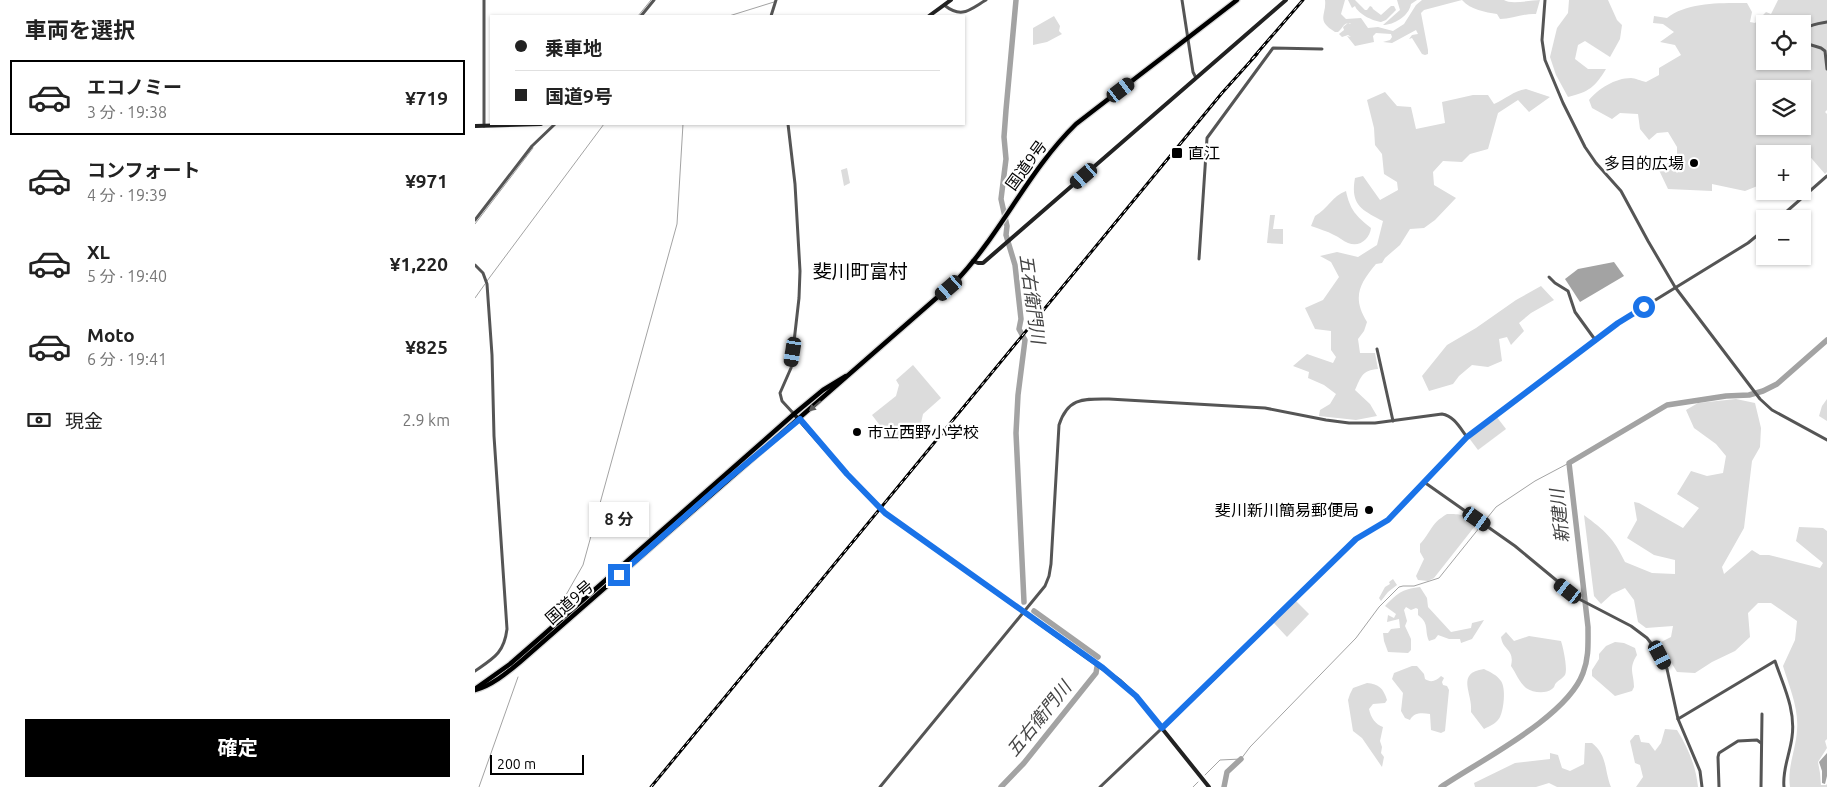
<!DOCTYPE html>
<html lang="ja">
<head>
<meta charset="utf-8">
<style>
	body { margin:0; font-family:Ubuntu,"Noto Sans JP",sans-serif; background:#f6f6f6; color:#222; height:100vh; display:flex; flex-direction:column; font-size:19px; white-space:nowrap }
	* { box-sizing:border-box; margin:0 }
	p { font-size:16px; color:#767676 }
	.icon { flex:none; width:28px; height:28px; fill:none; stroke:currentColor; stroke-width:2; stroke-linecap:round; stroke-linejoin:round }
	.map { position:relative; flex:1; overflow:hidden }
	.side { display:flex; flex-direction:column; background:#fff; width:475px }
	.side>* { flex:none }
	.guide { position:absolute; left:15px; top:15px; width:475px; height:110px; border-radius:0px; box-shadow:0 1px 4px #0004; display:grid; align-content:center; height:110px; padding:0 25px; background:#fff }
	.tools { position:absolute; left:1281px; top:15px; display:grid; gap:10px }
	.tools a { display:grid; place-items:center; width:55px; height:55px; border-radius:0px; background:#fff; box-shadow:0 1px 4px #0004; font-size:25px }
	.scale { position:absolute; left:15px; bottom:12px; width:94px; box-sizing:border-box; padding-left:5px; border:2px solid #000; border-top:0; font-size:14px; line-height:18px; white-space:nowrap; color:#000; -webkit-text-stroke:4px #fff; paint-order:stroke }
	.end { position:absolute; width:22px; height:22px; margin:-11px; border:6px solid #1a73e8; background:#fff; box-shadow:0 0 0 2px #fff }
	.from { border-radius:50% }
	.bubble { position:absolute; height:35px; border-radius:0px; background:#fff; box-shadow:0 1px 4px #0004; font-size:16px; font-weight:700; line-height:35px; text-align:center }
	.car { position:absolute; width:15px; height:30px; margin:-15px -8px; border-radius:6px; box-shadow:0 0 4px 1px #0007; background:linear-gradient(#222 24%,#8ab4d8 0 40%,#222 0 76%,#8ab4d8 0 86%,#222 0) }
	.guide b { display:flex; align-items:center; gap:18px; height:48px; font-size:19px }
	.guide b+b { border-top:1px solid #e0e0e0 }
	.guide i { width:12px; height:12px; background:#222 }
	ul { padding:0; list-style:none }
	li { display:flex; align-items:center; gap:15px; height:75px; margin:0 10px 8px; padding:0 15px; border:2px solid transparent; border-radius:0px }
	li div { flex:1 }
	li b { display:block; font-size:19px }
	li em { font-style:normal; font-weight:700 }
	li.on { border-color:#000 }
	li>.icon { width:45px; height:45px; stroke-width:1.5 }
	h2 { padding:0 25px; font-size:22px; line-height:60px }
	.pay { display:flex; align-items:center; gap:12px; height:55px; padding:0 25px; font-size:19px }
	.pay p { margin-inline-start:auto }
	.button { display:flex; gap:10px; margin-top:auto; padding:10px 25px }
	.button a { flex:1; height:58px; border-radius:0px; background:#000; color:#fff; font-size:20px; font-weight:700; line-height:58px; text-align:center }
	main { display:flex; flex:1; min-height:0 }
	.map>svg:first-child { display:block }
	.green { fill:#dcdcdc; fill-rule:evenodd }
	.water { fill:#a3a3a3 }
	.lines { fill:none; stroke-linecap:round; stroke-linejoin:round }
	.stream { stroke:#a3a3a3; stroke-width:1 }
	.river { stroke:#a3a3a3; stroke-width:5.5 }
	.trunk-casing { stroke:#dbdbdb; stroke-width:7 }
	.tertiary { stroke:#555; stroke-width:3 }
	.secondary { stroke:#222; stroke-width:4 }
	.trunk { stroke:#000; stroke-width:4.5 }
	.rail-casing { stroke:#000; stroke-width:3 }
	.rail { stroke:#fff; stroke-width:1; stroke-dasharray:4; stroke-linecap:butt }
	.secondary-bridge { stroke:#222; stroke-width:4 }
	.oneway { fill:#595959 }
	.route { stroke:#1a73e8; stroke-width:6 }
	.poi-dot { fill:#000; stroke:#fff; stroke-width:2 }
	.labels { text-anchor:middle; stroke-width:4.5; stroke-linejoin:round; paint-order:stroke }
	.poi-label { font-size:16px; fill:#000; stroke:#fff; text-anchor:start }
	.street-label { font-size:16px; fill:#000; stroke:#fff }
	.water-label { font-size:18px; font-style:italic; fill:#444; stroke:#fff }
	.quarter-label { font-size:19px; fill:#000; stroke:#fff }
</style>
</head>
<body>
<main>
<section class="side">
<h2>車両を選択</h2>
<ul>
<li class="on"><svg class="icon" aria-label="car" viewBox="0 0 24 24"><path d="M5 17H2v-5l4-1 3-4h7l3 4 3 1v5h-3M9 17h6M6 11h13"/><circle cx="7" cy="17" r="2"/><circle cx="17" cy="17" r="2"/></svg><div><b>エコノミー</b><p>3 分 · 19:38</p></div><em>¥719</em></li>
<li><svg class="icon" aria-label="car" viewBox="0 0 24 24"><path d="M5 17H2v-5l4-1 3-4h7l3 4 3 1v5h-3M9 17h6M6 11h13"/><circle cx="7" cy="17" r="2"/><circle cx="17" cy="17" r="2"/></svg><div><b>コンフォート</b><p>4 分 · 19:39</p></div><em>¥971</em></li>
<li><svg class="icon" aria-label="car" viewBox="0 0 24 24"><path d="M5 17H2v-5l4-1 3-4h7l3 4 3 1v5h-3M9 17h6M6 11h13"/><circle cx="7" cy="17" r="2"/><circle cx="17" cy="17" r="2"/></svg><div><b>XL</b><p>5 分 · 19:40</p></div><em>¥1,220</em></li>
<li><svg class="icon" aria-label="car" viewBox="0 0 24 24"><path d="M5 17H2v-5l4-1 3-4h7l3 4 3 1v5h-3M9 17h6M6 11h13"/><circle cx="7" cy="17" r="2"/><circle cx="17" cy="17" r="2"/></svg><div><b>Moto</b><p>6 分 · 19:41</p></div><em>¥825</em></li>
</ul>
<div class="pay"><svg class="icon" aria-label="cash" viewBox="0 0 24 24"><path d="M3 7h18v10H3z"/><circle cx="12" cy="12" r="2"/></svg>現金<p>2.9 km</p></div>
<div class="button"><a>確定</a></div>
</section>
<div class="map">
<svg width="1352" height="787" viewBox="0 0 1352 787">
	<rect width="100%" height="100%" fill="#fff"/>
	<g class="green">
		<path d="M850,0H870L866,14L871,19L886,18L893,28L903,27L918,31L929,24L941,5L947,0H1029C1036,5 1056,0 1065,0L1061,14C1050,13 1037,19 1025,19L1022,14C1010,12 996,10 987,0L949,10L946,13L953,50V54L950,55L947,54L937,38L934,39L937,35L943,34L941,30L917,43L908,42L915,40L917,37L916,34L901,33L898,36L899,42L880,46L872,36L876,37L873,35L867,37L864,34L869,30L868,27L873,23L876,24L875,23C868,23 868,28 863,32H860C840,20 852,15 850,0Z"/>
		<path d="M873,0H880L890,10H892L895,6L897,7L898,9L906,15L916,6H919L921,10L911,20L906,22C898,21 883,14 880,6L877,8Z"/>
		<path d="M922,0H942L936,4C934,16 919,25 908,25L925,10Z"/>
		<path d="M1094,0H1133L1142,20L1147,25L1145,39L1135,57L1110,41L1103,45L1100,59L1113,69H1131C1120,87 1114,92 1093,97L1081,75L1075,57L1082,28L1093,13Z"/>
		<path d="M1303,0H1352V110L1350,112L1352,114V172L1350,174L1331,152L1328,155V154H1290V183L1270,191L1237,184V191L1193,189L1183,168L1202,159V147L1193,132L1182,133L1174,140L1165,129L1163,114L1145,113L1137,119L1117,108L1114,100C1123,89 1140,78 1156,78C1160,78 1166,81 1171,82L1184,75V68L1206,55L1200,45L1185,42L1199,32L1188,24L1178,23L1179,16L1192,18C1212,2 1246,3 1272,3L1277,12L1275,22L1280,23L1291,12L1296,14ZM1290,24H1328V61H1290ZM1290,89H1328V126H1290Z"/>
		<path d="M579,16L585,26L584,31L587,34L572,42L558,45V28Z"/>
		<path d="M1051,89L1075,97L1054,112L1043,100L1023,113L1013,149L995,154L987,162L968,161L958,172L959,185L981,198L960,220L949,228L935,229L925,245L910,258L907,263L901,264C884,284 877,298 892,322L889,331L883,339L885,353H900L903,369C887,370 886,377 880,390L895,404L902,416L881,420L844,416L845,410L855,404L861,394L849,385L833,378L834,372L818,366L832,354L858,363L861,357L856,350V331L840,329L830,308L848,300L864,277L856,262L845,256L862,252L883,257L902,245L908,221C887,210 875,205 880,178L888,176L905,200L923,190L922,182L909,174L907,154L900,145L899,128L892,100L910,92L922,106L936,107L941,129L970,123L967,102L998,95H1013L1019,104C1031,99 1038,91 1051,89Z"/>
		<path d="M372,168L375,183L369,186L366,170Z"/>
		<path d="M871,191C875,210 881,216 896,228C895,238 885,248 873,243C868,241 864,237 859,235C852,231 844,229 836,226L840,216C853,209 857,196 871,191Z"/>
		<path d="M795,215H800L798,229H808V244L792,243Z"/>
		<path d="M1066,286L1079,300L1056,313L1044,323L1049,331L1036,345L1032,337L1024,339L1027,361L1013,367L997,365L984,376L978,384L954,391L947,376L972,345L1001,328L1041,300Z"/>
		<path d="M438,365L466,398L448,414L446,423L423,441L422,435L413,436L397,415L421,396L424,385L421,380Z"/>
		<path d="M1261,399L1280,403L1286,428L1285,447L1277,461L1269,528L1247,567L1249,574L1277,550L1285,555H1294L1345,568L1348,563L1321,541L1324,527L1348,528L1352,531V739L1350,741L1352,748L1343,762L1345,773L1346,785H1351L1352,784V787H1315C1312,767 1321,750 1322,730C1324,708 1314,686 1308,666L1320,640L1322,621L1296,603H1283L1273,613L1275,637L1260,651L1237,662L1220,673L1202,672L1184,643L1196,637L1198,626L1171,628L1163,622L1159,600L1150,588L1137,594L1126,604L1119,596L1109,515C1130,531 1138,537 1150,562L1177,573L1200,574V560L1179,555L1152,538L1162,520L1159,502L1164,503L1208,528L1224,508L1202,494L1216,471L1232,476L1248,473L1251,456L1241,444L1219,428L1211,410L1223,403Z"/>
		<path d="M1352,399V421L1344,416L1347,406Z"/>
		<path d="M1021,416L1031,429L1003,450L994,438Z"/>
		<path d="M972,514C984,514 995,514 1000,526L959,578L953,581L943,580L941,576L949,559L945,552V544C957,531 955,524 972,514Z"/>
		<path d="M918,579L922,585L913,592L906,601L904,598L910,587L915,584L914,582Z"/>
		<path d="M945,587L952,598L953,607L976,632L996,628L997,623L1009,620L997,639L986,643L985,639H974L963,635L960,639L954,641C949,630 955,624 943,615V609L941,608L936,610L931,607L929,610L932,621L930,626L936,639V650L933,653L913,652L909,641L908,633H913L916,629L925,628L924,619L912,622L913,615L919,618L921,614L910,606C922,594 926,589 945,587Z"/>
		<path d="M821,601L834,614L812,637L798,622Z"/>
		<path d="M1031,632L1039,641L1054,636L1086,641C1088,647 1093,669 1090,675C1088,678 1084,680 1082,682C1078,686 1081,686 1077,689C1071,694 1058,693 1051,688C1044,682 1041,673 1036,666C1040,649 1028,651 1026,637Z"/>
		<path d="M1140,642L1149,643L1160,648L1162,655C1153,669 1159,673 1159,687L1157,691L1140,696L1117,676V670L1124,659V654L1131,646Z"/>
		<path d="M937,666H942L949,674L950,679C956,683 961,681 966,676L969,678L967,682L968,685L972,686L974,690L970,731L966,733L956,730L955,714C947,713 939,712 935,720L930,718L926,711L928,693L917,679L919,673Z"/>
		<path d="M1009,669C1015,672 1022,675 1026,681C1031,688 1029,709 1025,717C1022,723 1015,726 1009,729L996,712C998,693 980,673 1009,669Z"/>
		<path d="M892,683C904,684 908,688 912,700L910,703L898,704L894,709C896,718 900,724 908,727L905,741L907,747L906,753L909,757L907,767L887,738L878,731L877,725L873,700L875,694L878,688Z"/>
		<path d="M1190,729L1202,730C1213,748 1221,766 1223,787H1161L1168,777L1165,765L1160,763L1155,741L1160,735H1164L1166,742L1174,743L1180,751L1186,743Z"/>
		<path d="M1110,743H1117C1133,756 1129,770 1136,787H1082L1074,783L1061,787H1000L999,783L1040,763L1075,759V753L1083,755L1087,768L1095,771L1109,764Z"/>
	</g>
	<g class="water">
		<path d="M1139,262L1149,276L1105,302L1090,279L1103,269Z"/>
		<path d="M1352,753V776L1350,784L1347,783V771L1344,762Z"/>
	</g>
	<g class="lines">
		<g class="stream">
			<path d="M163,16L176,0"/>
			<path d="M254,16L299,2"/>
			<path d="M0,224L58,148"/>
			<path d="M12,281L129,124"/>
			<path d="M0,298L10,284"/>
			<path d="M79,616L108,565L202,224L208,124"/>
			<path d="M730,775L745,760L766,759L775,747L881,638L904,607L924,587L928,586H939L964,578L1021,507L1060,481L1094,463"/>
			<path d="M4,787L43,677"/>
			<path d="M718,787L723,782"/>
		</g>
		<g class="river">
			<path d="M541,0L531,110L529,137L531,159L526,199L532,226L531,235L540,265L546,319L544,329L550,340L543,395L541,433L549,602"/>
			<path d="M559,611L623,657"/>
			<path d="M526,787L549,763L621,673L622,667"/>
			<path d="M749,787L752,772L766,759"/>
			<path d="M966,787C1006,760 1092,717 1108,673C1114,658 1113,643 1113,627L1094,463L1192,405L1251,396L1274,395L1288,391L1302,384L1352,340"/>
		</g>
		<defs>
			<g id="trunk">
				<path d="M0,689L35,664L66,637L319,414L348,390L371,376"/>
				<path d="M0,690C16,686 32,673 45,662L482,280C527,232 553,171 601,124L762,0"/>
			</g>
		</defs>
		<use href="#trunk" class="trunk-casing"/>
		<g class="tertiary">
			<path d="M9,0V126"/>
			<path d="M707,0L718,72L721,78"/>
			<path d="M1070,0L1067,40L1070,60L1088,103L1110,147L1121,163L1146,191L1173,241L1200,287L1285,399L1297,410L1352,440"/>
			<path d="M469,5C487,19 494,10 511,0"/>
			<path d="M166,16L179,0"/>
			<path d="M296,16L301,0"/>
			<path d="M1352,22C1341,24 1319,26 1333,44L1346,48L1350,51L1352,69"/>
			<path d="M313,124L320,184L325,271L324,298L316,368L305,393L307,401L319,414"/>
			<path d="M1303,219L1352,176"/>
			<path d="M0,220L57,146L80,124"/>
			<path d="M724,259L732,138L798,48L847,49"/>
			<path d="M0,265L8,273L12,284L17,355L19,436L32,629C29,653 19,658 0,671"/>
			<path d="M1074,277L1080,283L1093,291L1100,312L1121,341"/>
			<path d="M902,349L918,421"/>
			<path d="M949,482L1040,546L1104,599L1156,626L1172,638L1185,655L1192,669L1203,719L1225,771L1227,787"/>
			<path d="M1203,719L1300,661C1308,685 1321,710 1317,737C1315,754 1307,770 1309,787"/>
			<path d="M405,787L570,586L574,576L576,564L584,425C593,397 609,399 634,399L790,408L851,420L874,423H900L967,414C979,416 985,428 992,437"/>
			<path d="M625,787L741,677L780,637L881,539L913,519L992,437L1143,323L1273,243L1290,229"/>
			<path d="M1244,787L1243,757L1244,753L1263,741L1282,740L1286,743"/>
			<path d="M1286,787L1287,714"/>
		</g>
		<g class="secondary">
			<path d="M454,16L476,0"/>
			<path d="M0,126L66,124"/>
			<path d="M498,261L503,263H508L811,0"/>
			<path d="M319,414L372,474"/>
			<path d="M444,537L645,681L661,696L734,787"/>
		</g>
		<use href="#trunk" class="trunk"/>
		<defs>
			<g id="rail">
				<path d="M777,59L828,0"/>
				<path d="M176,787L747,93L782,54"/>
			</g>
		</defs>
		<use href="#rail" class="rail-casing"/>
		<use href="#rail" class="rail"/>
		<path class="secondary-bridge" d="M372,474L410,513L444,537"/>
	</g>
	<defs><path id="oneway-solid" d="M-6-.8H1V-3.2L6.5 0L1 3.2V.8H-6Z" transform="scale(1.25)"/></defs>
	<use class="oneway" href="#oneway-solid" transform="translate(340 406) rotate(139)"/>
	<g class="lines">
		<path class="route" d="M144,575L248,483L325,419L372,474L410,513L628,668L661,696L687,728L881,539L913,520L992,437L1143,323L1169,307"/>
	</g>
	<g class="poi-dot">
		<rect x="696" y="147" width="12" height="12" rx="2.5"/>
		<circle cx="1219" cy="163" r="5"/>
		<circle cx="382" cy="432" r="5"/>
		<circle cx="894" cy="510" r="5"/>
	</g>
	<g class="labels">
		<g class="poi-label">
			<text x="713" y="159">直江</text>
			<text x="1209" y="169" text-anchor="end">多目的広場</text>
			<text x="392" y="438">市立西野小学校</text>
			<text x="884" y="516" text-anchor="end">斐川新川簡易郵便局</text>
		</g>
		<g class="street-label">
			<text transform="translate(551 165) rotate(-54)" y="6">国道9号</text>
			<text transform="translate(94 602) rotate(-41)" y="6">国道9号</text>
		</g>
		<g class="water-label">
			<text transform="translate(557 299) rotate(82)" y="6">五右衛門川</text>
			<text transform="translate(1085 516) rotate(-96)" y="6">新建川</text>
			<text transform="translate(564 719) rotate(-51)" y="6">五右衛門川</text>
		</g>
		<g class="quarter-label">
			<text x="385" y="278">斐川町富村</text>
		</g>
	</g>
</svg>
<div class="tools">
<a><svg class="icon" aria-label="locate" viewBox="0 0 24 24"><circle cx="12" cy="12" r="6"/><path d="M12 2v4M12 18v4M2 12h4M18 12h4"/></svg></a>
<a><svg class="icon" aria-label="layers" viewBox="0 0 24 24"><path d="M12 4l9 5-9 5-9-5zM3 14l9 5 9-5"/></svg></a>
<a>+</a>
<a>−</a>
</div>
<div class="scale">200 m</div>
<i class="end from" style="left:1169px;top:307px"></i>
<i class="end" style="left:144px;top:575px"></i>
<div class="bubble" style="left:114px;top:502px;width:60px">8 分</div>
<i class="car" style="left:646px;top:90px;rotate:53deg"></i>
<i class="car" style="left:609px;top:176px;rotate:229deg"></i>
<i class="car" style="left:474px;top:288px;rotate:229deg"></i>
<i class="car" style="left:318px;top:352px;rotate:189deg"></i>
<i class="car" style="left:1002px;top:519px;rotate:125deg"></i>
<i class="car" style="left:1093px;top:591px;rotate:308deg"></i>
<i class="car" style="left:1185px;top:655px;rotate:152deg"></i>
<div class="guide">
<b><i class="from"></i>乗車地</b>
<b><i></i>国道9号</b>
</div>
</div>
</main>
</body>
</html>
